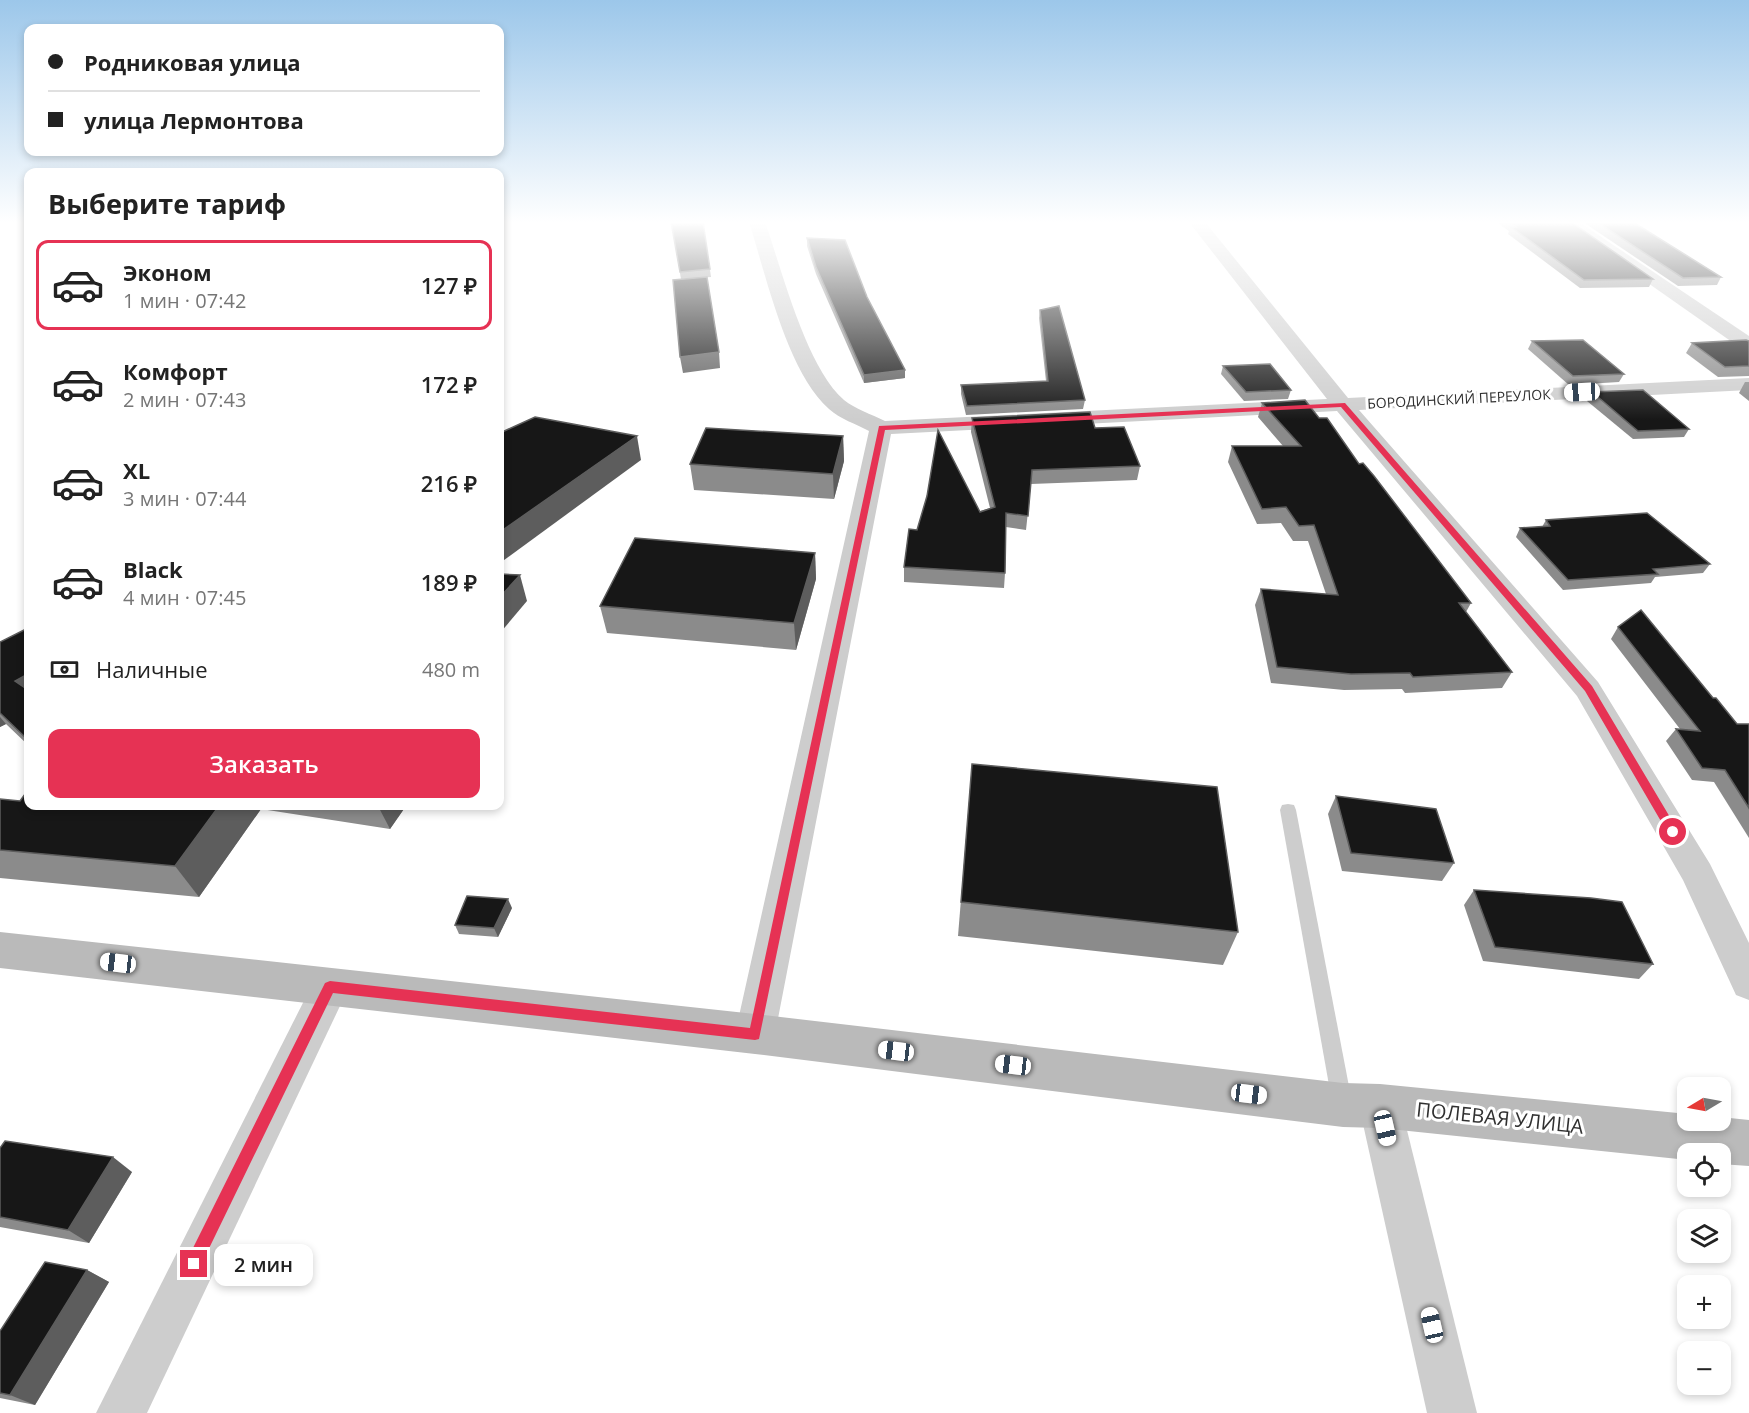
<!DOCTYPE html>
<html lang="ru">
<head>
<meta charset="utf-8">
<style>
	body { margin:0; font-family:"Open Sans",sans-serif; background:#f2f2f2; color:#222; height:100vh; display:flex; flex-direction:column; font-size:22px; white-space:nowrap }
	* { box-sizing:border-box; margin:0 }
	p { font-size:20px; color:#767676 }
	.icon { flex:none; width:33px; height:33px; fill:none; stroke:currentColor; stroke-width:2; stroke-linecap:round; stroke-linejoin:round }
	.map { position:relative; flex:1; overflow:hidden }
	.drawer { position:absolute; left:24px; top:168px; width:480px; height:642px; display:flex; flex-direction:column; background:#fff; border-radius:12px; box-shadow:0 3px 9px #0003 }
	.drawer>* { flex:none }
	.hud { position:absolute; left:24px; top:24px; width:480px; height:132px; border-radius:12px; box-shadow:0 3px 9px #0003; display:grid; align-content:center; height:132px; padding:0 24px; background:#fff }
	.needle { width:39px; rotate:260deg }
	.controls { position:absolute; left:1677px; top:1077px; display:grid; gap:12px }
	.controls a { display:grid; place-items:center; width:54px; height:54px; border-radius:12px; background:#fff; box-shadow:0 3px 9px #0003; font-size:30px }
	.end { position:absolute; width:27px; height:27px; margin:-14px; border:8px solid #e63254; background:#fff; box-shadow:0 0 0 3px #fff }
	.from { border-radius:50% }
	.bubble { position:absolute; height:42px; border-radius:12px; background:#fff; box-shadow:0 3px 9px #0003; font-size:20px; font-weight:600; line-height:42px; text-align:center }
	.car { position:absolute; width:18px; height:36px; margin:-18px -9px; border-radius:8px; box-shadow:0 0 4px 2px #0007; background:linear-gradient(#fff 24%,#345 0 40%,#fff 0 76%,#345 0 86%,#fff 0) }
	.hud b { display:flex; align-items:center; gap:21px; height:57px; font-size:22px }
	.hud b+b { border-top:2px solid #e0e0e0 }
	.hud i { width:15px; height:15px; background:#222 }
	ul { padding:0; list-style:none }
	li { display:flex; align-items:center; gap:18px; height:90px; margin:0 12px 9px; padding:0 12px; border:3px solid transparent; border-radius:12px }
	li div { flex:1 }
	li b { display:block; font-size:22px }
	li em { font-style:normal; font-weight:600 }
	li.on { border-color:#e63254 }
	li>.icon { width:54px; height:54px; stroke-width:1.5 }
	h2 { padding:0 24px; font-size:27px; line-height:72px }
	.pay { display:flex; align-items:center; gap:15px; height:66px; padding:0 24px; font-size:22px }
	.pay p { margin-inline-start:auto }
	.primary-button { display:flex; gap:12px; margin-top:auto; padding:12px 24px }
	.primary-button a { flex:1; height:69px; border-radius:12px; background:#e63254; color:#fff; font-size:24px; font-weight:600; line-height:69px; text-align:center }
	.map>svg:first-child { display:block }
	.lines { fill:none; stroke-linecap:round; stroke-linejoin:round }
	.lane { fill:#cdcdcd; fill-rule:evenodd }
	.street { fill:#cdcdcd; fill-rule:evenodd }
	.secondary { fill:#bababa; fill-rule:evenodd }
	.wall { fill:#8b8b8b }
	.shaded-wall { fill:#5d5d5d }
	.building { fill:#171717; stroke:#5d5d5d; stroke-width:1.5 }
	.route { fill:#e63254 }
	.labels { text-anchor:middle; stroke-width:6; stroke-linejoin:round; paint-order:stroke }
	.far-street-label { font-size:14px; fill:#303030; stroke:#fff }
	.near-street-label { font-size:20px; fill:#303030; stroke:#fff }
</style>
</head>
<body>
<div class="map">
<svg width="1749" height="1413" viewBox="0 0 1749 1413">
	<rect width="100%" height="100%" fill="#fff"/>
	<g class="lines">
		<path class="lane" d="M1288,804L1294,805L1296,810L1352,1102L1349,1109L1342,1112L1335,1109L1332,1102L1280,810L1282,805Z"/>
		<g class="street">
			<path d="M749,222H765C782,270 806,367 844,400C855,409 871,414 885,421L1327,399L1189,222H1205L1348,398L1749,378V390L1359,410L1598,682L1710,864L1749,943V1000L1736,995L1683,880L1577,696L1337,411L891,434L775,1034L769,1047L755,1052L741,1047L735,1034L869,431C856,424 840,419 829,409C787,372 766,275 749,222Z"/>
			<path d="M1561,222H1579L1749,336V351L1742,349Z"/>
			<path d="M330,970L343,975L349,987L147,1413H96L317,975Z"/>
			<path d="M1380,1086L1395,1092L1401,1106L1477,1413H1427L1359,1106L1365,1092Z"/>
		</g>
		<path class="secondary" d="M0,932L755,1014L1343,1083L1380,1084L1688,1114V1120H1720V1117L1749,1120V1166L1720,1164V1154H1688V1160L1380,1128L1343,1127L755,1054L0,968Z"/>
	</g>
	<g class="wall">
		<path d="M671,222H703L711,277L681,279Z"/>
		<path d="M1496,222H1571L1653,279L1649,287L1580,288L1508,234L1509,231Z"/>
		<path d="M1583,222H1633L1721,277L1717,285L1678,286Z"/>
		<path d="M807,238L905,378L864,383L816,274L807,246Z"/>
		<path d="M1040,310L1085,400L1083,409L966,415L961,394V385L1046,381L1039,318Z"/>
		<path d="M1532,341L1624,374L1619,382L1569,385L1528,349Z"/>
		<path d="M1749,341V376L1718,377L1686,353L1692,343Z"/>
		<path d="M1223,366L1291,390L1288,399L1244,401L1221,374Z"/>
		<path d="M1745,382H1749V401L1739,393Z"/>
		<path d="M1592,392L1689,429L1684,437L1633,439L1587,401Z"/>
		<path d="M1262,403L1319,418L1359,464L1471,603L1466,612L1512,672L1502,688L1405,693L1402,689L1344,690L1271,683L1255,605L1261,589L1326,594L1308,541H1293L1281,523L1257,524L1228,462L1232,446H1283L1258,417Z"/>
		<path d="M972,418L1095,428L1140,466L1137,480L1031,484L1026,530L1006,527L1005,573L1004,588L904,582V567L917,530L990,508L971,432Z"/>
		<path d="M843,436L844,461L834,499L694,490L690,464Z"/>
		<path d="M1546,520L1710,564L1703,573L1655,577L1651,583L1563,590L1516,537L1520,528L1542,527Z"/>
		<path d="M815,553L816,579L796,650L607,633L600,606Z"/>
		<path d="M1618,627L1713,698L1737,724H1749V838L1714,782L1692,780L1666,741L1676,729H1680L1611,639Z"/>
		<path d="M28,628V745L6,724L0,727V642Z"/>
		<path d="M972,764L1238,932L1223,965L958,936Z"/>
		<path d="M1336,796L1454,863L1442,881L1342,871L1328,814Z"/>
		<path d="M0,799L20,801L28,806H406L390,829L261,809L199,897L0,878Z"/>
		<path d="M1474,890L1653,964L1639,979L1483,961L1464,905Z"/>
		<path d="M512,908L498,937L459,934L455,925Z"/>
		<path d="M0,1148L132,1172L89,1243L0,1227Z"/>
		<path d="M87,1270L109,1282L35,1405L0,1398V1331Z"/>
	</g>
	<g class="shaded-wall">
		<path d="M719,352L720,368L683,373L680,357Z"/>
		<path d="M905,370V378L864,383V375Z"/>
		<path d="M637,436L641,460L500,563V532Z"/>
		<path d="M843,436L844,461L834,499L833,474Z"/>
		<path d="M815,553L816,579L796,650L794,623Z"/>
		<path d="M520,575L527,601L500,633V597Z"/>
		<path d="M28,674V698L15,681Z"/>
		<path d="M0,717L6,724L0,727Z"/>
		<path d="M219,806H259L261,809L199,897L175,866Z"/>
		<path d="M378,806H406L390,829Z"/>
		<path d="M508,899L512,908L498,937L494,928Z"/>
		<path d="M113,1157L132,1172L89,1243L68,1230Z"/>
		<path d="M87,1270L109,1282L35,1405L10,1395Z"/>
	</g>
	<g class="building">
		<path d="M671,222H703L710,269L680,272Z"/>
		<path d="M1509,222H1571L1653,279L1584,280L1511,227H1516Z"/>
		<path d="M1597,222H1633L1721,277L1683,278Z"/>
		<path d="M807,238L845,240L867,297L905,370L864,375L816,267Z"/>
		<path d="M707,277L719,352L680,357L673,280Z"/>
		<path d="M1059,306L1085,400L967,406L961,385L1048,381L1040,310Z"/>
		<path d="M1583,340L1624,374L1573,376L1532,341Z"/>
		<path d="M1746,340L1749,341V366L1725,367L1692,343Z"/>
		<path d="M1270,364L1291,390L1246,392L1223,366Z"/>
		<path d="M1643,390L1689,429L1638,431L1592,392Z"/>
		<path d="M1305,400L1319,418H1327L1359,464L1363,463L1374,476L1471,603H1459L1512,672L1413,677L1410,673L1351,674L1277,667L1261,589L1338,595L1314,525L1299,526L1286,507L1262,509L1232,446H1301L1262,403Z"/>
		<path d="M1090,412L1095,428L1124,427L1140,466L1032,470L1028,516L1006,513L1005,573L904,567L909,529L917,530L927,496L938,430L980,512L995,507L972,418Z"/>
		<path d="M535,417L637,436L500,532V433Z"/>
		<path d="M706,428L843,436L833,474L690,464Z"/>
		<path d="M1647,513L1710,564L1653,569L1658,574L1568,580L1520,528L1550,526L1546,520Z"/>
		<path d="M635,538L815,553L794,623L600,606Z"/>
		<path d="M500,574L520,575L500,597Z"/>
		<path d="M1641,610L1713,698H1716L1737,724H1749V808L1725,770L1702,768L1676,729L1700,731L1618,627Z"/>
		<path d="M28,628V674L15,681L28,690V740L0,713V642Z"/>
		<path d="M972,764L1217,787L1238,932L961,902Z"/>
		<path d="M28,790V806H219L175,866L0,850V799L20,801Z"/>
		<path d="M1336,796L1436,809L1454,863L1351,853Z"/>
		<path d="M1474,890L1591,898L1622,902L1653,964L1495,947Z"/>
		<path d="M467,896L508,899L494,928L455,925Z"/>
		<path d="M5,1141L113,1157L68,1230L0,1217V1148Z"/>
		<path d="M45,1262L87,1270L10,1395L0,1393V1331Z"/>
	</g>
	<linearGradient id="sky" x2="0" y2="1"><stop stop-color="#9cc7ea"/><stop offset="0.53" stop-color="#fff"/><stop offset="1" stop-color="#fff" stop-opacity="0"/></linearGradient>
	<rect width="1749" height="420" fill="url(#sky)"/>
	<path class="route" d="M1345,403L1592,686L1677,829V835H1669L1585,691L1341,407L885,430L759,1039L755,1040L333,993L199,1269L194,1271L188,1269L186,1264L188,1258L325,983L330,981L750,1028L879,426Z"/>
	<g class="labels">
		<g class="far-street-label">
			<text transform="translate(1459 399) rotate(-3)" y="5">БОРОДИНСКИЙ ПЕРЕУЛОК</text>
		</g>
		<g class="near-street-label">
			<text transform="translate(1500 1118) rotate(6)" y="7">ПОЛЕВАЯ УЛИЦА</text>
		</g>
	</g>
</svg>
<div class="controls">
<a><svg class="needle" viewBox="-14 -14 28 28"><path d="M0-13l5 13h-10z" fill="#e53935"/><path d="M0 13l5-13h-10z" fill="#767676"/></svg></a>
<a><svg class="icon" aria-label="locate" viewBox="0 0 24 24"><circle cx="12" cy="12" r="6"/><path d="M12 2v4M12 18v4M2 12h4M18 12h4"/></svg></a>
<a><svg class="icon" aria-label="layers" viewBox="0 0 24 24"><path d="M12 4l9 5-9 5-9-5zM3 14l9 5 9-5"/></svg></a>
<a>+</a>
<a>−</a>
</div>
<i class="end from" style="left:1673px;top:832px"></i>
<i class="end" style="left:194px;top:1264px"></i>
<div class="bubble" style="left:214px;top:1244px;width:99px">2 мин</div>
<i class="car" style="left:1582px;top:392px;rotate:267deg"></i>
<i class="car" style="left:118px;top:963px;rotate:277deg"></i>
<i class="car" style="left:896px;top:1051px;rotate:277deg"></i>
<i class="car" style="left:1013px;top:1065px;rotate:277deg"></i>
<i class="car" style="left:1249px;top:1094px;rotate:97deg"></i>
<i class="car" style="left:1385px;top:1128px;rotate:167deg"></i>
<i class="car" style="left:1432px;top:1325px;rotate:347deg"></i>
<div class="hud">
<b><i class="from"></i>Родниковая улица</b>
<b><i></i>улица Лермонтова</b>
</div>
<section class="drawer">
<h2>Выберите тариф</h2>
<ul>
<li class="on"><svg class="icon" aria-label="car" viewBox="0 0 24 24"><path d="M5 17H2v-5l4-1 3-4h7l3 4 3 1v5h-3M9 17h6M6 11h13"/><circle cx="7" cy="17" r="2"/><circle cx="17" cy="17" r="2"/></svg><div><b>Эконом</b><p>1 мин · 07:42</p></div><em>127 ₽</em></li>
<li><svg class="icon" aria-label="car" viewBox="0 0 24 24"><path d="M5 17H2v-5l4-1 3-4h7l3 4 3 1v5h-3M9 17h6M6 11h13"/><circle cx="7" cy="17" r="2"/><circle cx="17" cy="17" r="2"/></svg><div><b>Комфорт</b><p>2 мин · 07:43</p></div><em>172 ₽</em></li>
<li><svg class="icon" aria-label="car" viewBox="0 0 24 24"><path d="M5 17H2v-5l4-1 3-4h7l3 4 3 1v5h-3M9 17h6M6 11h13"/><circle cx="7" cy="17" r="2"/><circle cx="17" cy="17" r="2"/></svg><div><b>XL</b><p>3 мин · 07:44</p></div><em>216 ₽</em></li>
<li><svg class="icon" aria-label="car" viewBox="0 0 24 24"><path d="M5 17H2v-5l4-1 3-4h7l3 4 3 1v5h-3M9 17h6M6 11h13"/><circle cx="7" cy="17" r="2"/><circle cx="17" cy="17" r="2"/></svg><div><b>Black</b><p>4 мин · 07:45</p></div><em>189 ₽</em></li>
</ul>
<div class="pay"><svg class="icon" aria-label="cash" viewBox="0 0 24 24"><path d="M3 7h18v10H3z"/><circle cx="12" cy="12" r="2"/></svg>Наличные<p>480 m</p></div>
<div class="primary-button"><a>Заказать</a></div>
</section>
</div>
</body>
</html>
